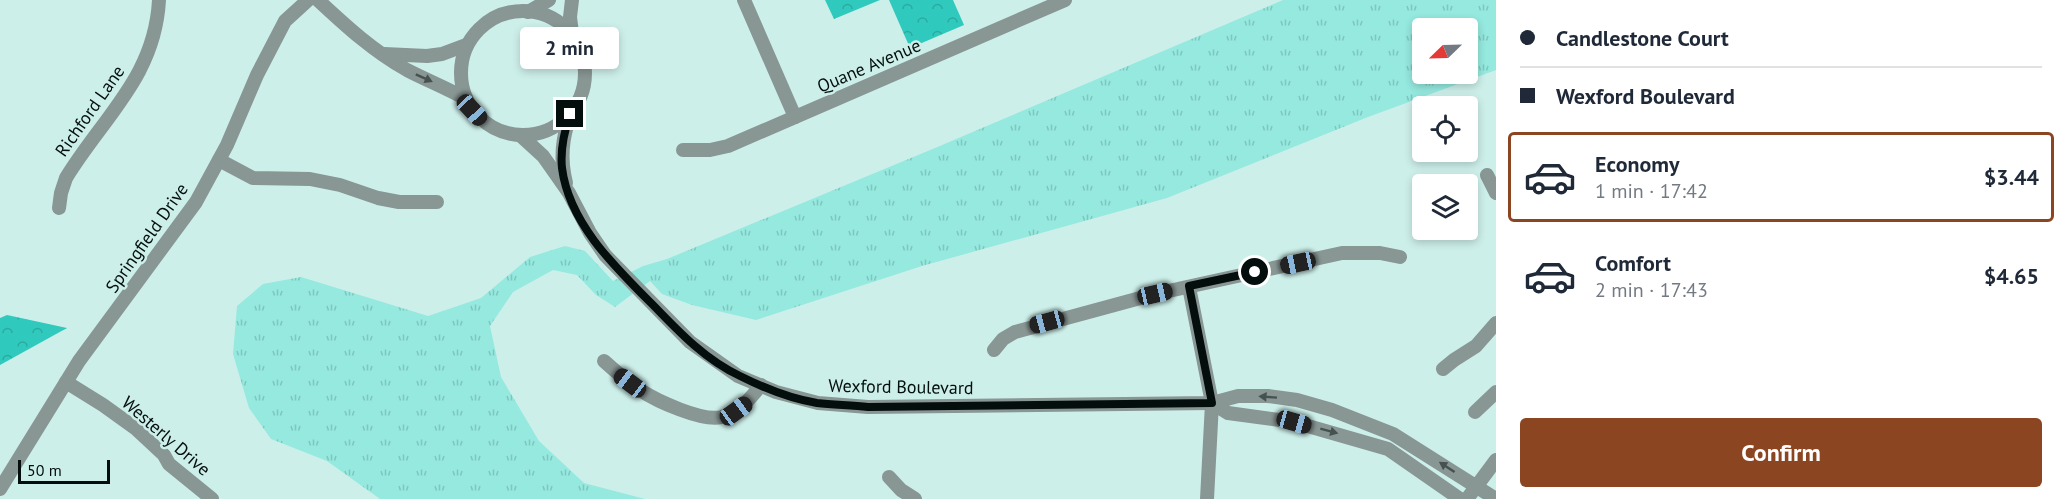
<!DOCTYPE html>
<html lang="en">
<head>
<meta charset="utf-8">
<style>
	body { margin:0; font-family:"PT Sans",sans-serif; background:#f2f2f3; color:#1f2937; height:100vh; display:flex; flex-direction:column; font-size:22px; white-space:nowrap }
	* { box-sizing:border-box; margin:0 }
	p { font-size:20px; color:#747a83 }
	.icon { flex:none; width:33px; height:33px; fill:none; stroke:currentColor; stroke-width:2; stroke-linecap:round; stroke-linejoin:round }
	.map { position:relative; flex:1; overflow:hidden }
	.sheet { display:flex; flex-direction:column; background:#fff; width:570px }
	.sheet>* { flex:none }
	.top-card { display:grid; align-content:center; height:132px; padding:0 24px; background:#fff }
	.needle { width:39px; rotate:247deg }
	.fabs { position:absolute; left:1412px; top:18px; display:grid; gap:12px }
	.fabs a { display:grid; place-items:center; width:66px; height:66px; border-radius:6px; background:#fff; box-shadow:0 3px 9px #0003; font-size:30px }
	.scale { position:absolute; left:18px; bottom:15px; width:92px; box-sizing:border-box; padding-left:6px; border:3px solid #040e0d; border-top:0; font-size:16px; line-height:21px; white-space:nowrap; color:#040e0d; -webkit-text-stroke:4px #cdefea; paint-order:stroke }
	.end { position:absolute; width:27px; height:27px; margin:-14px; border:8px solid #040e0d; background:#fff; box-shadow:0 0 0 3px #fff }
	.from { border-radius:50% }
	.bubble { position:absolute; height:42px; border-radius:6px; background:#fff; box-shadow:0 3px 9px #0003; font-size:20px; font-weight:800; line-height:42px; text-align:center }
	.car { position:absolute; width:18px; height:36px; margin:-18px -9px; border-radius:8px; box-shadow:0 0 4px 2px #0007; background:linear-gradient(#222 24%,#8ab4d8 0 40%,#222 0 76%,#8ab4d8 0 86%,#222 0) }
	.top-card b { display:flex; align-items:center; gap:21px; height:57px; font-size:22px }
	.top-card b+b { border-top:2px solid #e0e1e3 }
	.top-card i { width:15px; height:15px; background:#1f2937 }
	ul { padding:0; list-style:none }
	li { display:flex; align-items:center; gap:18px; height:90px; margin:0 12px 9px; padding:0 12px; border:3px solid transparent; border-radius:6px }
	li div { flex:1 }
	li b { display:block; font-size:22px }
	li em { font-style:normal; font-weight:800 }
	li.current { border-color:#8c4521 }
	li>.icon { width:54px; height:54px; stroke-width:1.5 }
	.button { display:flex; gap:12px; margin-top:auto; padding:12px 24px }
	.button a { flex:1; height:69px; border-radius:6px; background:#8c4521; color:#fff; font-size:24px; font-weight:800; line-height:69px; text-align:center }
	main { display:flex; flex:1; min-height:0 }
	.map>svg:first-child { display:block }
	.grass { fill:url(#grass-tufts); fill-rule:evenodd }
	.forest { fill:url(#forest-crowns) }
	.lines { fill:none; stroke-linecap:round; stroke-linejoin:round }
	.minor { stroke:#889694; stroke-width:14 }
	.oneway { fill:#465250 }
	.route { stroke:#040e0d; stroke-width:8 }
	.labels { text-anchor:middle; stroke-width:5; stroke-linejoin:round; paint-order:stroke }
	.street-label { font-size:18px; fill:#040e0d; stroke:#cdefea }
</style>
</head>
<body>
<main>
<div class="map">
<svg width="1496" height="499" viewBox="0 0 1496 499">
	<defs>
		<pattern id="grass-tufts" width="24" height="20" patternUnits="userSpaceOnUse" patternTransform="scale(1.5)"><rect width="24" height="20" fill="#95e9df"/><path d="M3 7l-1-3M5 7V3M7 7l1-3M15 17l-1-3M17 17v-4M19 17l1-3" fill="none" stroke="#7fc7be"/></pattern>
		<pattern id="forest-crowns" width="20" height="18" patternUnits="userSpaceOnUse" patternTransform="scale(1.5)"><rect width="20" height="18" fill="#30c9bd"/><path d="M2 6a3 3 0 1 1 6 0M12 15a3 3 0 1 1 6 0" fill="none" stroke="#29aba1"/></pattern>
	</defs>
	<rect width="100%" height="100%" fill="#cdefea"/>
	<path class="grass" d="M1283,0H1496V70L1368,117L1167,198L922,266L756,320L692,305L662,294L650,281L615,307L596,295L577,275L553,270L513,292L490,326L501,377L539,441L584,483L645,499H380L327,461L271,439L249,408L233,354L237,306L263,284L301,277L428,316L481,298L530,257L565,246L585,251L613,281L643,266L667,259L935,148ZM1422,28H1467V74H1422Z"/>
	<g class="forest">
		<path d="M825,0H880L834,19Z"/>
		<path d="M889,0H953L964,25L910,48Z"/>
		<path d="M7,315L67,328L0,365V318Z"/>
	</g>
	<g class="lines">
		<g class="minor">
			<path d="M318,0C346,26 373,51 407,70C426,80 447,88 466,99"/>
			<path d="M744,0L795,117"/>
			<circle cx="523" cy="73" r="62"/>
			<path d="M528,12L549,0"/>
			<path d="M572,33L570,17L572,0"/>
			<path d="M384,54L427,56L442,54L466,45"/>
			<path d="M520,135L543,156L555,173L569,193L590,233L605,255L690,342L738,376L776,392L818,403L868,407L1212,403L1238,396H1268L1297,400L1332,410L1393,434L1496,499"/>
			<path d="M683,150H710L728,146L1065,0"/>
			<path d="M219,160L253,178L310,179L340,185L378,198L399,202H437"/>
			<path d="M1487,175L1496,193"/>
			<path d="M566,183C560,159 562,139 570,116"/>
			<path d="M59,208L61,193L66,178C103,117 155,77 159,0"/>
			<path d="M1189,287L1212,403L1207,499"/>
			<path d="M994,350L1003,339L1015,332L1155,294L1342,253H1380L1400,257"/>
			<path d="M604,361C615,371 627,381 640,390C657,401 702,422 722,417C739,412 751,398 761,385"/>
			<path d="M1443,369L1454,360L1476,346L1496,323"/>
			<path d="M66,382L103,405L135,428L164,455L169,464L212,499"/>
			<path d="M1212,403L1228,413L1294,422L1388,449L1460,499"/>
			<path d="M1475,412L1496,392"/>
			<path d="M889,477L901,490L915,499"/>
			<path d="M0,489L79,361L196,202L227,145L257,75L285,21L308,0"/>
			<path d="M1467,499L1496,460"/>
		</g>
	</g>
	<defs><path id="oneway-solid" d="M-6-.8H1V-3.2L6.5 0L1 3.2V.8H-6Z" transform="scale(1.5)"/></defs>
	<g class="oneway">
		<use href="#oneway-solid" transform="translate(424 78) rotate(24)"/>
		<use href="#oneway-solid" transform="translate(1268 397) rotate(-176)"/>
		<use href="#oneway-solid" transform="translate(1329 431) rotate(15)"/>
		<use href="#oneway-solid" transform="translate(1447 467) rotate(-147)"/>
	</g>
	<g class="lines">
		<path class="route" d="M570,114C564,132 560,149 562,168C569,224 617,269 655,307C680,333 706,360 740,376C764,388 791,399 817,403C834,405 851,405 868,407L1212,403L1189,286L1255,272"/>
	</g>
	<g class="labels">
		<g class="street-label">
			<text transform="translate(869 66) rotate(-23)" y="6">Quane Avenue</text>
			<text transform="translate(90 111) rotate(-55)" y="6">Richford Lane</text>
			<text transform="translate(147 238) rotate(-55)" y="6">Springfield Drive</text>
			<text transform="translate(901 387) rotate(1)" y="6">Wexford Boulevard</text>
			<text transform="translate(166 436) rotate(41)" y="6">Westerly Drive</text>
		</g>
	</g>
</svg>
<div class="fabs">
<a><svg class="needle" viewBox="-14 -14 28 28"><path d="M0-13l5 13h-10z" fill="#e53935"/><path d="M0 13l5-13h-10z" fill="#747a83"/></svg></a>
<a><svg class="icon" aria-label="locate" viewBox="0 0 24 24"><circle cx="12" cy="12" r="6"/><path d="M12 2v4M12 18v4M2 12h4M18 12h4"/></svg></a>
<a><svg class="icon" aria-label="layers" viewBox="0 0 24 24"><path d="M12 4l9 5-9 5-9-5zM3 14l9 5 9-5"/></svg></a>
</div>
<div class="scale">50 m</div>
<i class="end from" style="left:1255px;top:272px"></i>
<i class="end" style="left:570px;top:114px"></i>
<div class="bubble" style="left:520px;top:27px;width:99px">2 min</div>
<i class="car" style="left:472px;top:110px;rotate:137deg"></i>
<i class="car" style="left:1298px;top:263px;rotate:258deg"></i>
<i class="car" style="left:1155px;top:294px;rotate:77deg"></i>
<i class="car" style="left:1047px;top:322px;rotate:255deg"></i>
<i class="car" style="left:630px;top:383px;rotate:307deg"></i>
<i class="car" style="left:736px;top:411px;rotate:54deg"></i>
<i class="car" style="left:1294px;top:422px;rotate:106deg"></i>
</div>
<section class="sheet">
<div class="top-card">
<b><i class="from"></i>Candlestone Court</b>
<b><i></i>Wexford Boulevard</b>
</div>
<ul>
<li class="current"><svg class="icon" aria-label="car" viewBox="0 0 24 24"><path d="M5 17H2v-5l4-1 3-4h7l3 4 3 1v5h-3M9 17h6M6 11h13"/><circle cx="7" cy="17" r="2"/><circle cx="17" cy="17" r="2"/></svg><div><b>Economy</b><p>1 min · 17:42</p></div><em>$3.44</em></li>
<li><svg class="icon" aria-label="car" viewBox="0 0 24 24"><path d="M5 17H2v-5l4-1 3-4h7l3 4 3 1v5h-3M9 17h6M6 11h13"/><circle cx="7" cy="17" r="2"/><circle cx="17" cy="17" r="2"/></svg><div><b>Comfort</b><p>2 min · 17:43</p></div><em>$4.65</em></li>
</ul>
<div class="button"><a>Confirm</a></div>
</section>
</main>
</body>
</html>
